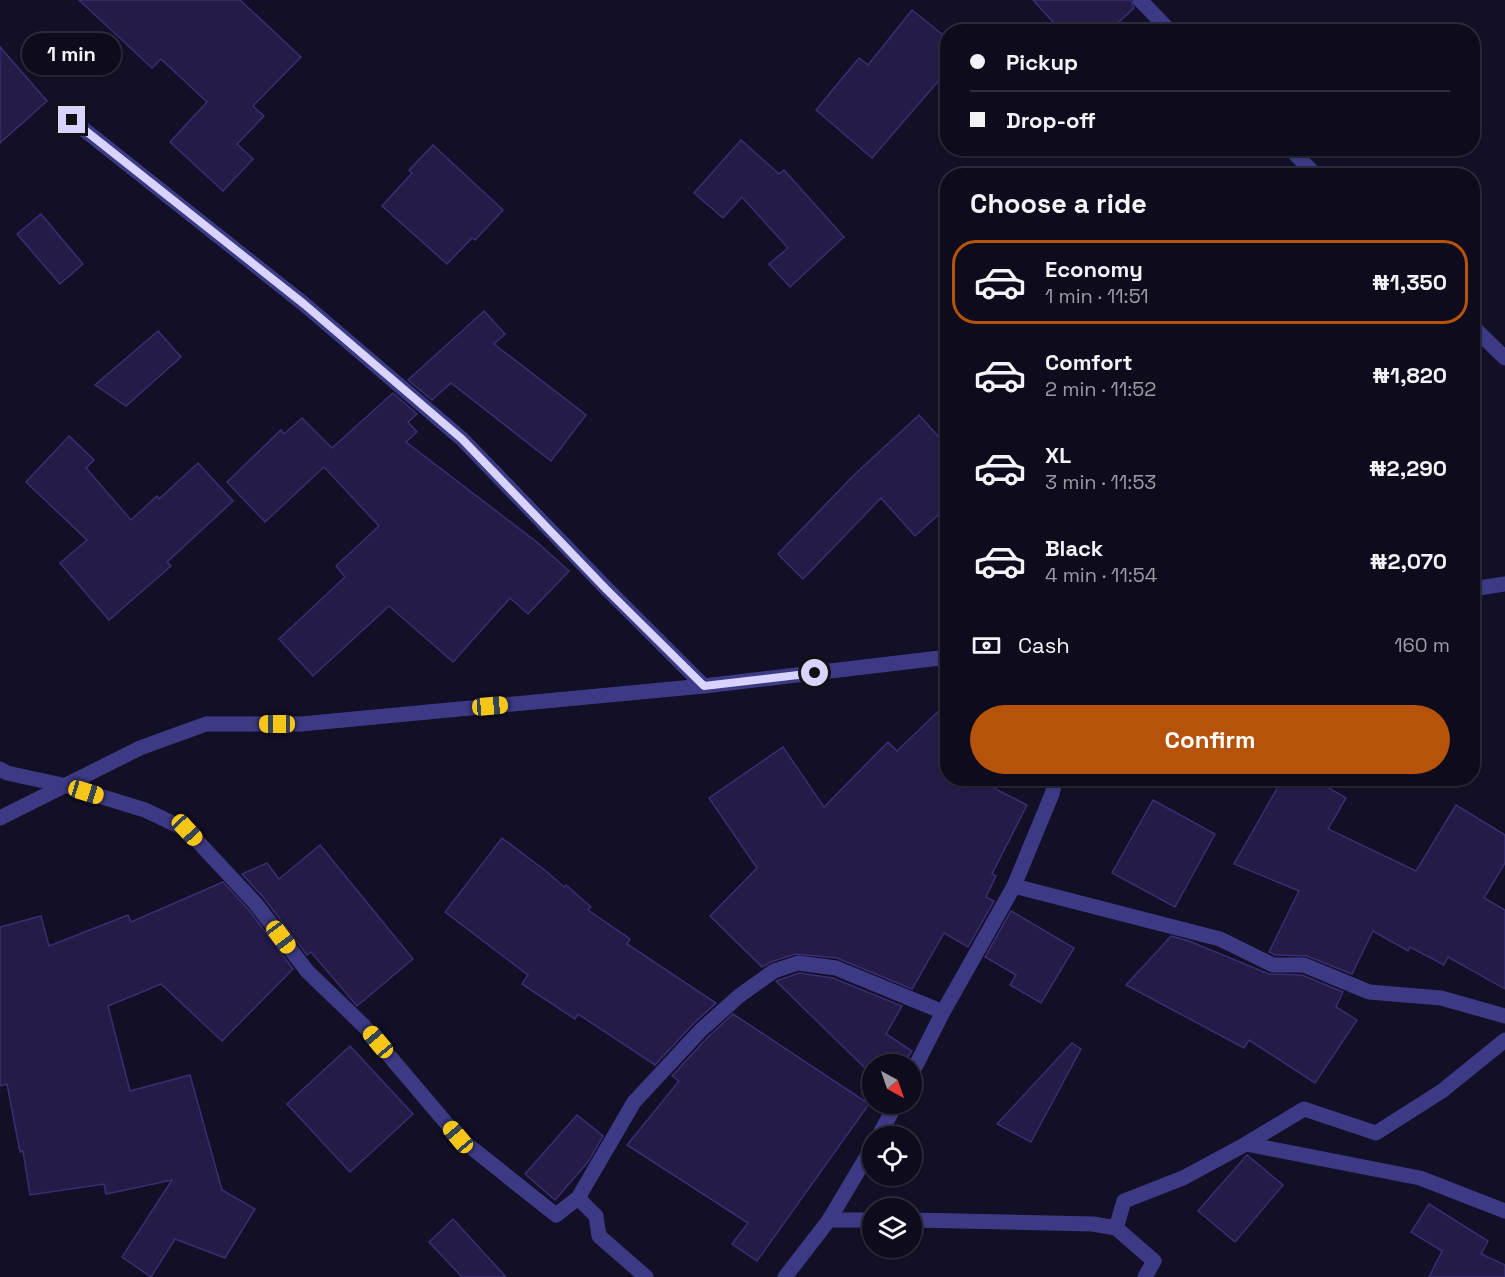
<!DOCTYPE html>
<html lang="en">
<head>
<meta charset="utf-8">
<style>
	body { margin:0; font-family:"Space Grotesk",sans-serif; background:#171425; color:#f1f3f6; height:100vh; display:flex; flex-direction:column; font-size:22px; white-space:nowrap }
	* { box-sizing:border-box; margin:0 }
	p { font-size:20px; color:#9b9ba3 }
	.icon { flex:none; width:33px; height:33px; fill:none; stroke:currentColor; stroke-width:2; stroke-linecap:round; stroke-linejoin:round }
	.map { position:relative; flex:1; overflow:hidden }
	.side { position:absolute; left:940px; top:168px; width:540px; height:618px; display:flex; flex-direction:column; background:#0e0b1c; border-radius:24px; box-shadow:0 2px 4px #0004,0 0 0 2px #2e2b3b }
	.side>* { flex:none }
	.guide { position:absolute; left:940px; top:24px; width:540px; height:132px; border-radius:24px; box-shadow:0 2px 4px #0004,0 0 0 2px #2e2b3b; display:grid; align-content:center; height:132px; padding:0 30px; background:#0e0b1c }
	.needle { width:39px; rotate:140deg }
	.controls { position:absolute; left:862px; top:1054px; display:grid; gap:12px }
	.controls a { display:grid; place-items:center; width:60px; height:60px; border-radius:50%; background:#0e0b1c; box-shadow:0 2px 4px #0004,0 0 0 2px #2e2b3b; font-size:30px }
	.end { position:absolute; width:27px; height:27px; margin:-14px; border:8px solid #d9d4ff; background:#111; box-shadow:0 0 0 3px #111 }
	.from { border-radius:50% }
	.bubble { position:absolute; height:42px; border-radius:21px; background:#0e0b1c; box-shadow:0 2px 4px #0004,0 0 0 2px #2e2b3b; font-size:20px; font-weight:600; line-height:42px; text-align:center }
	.car { position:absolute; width:18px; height:36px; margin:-18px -9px; border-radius:8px; box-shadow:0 0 4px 2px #0007; background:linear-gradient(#f5c518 24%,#345 0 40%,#f5c518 0 76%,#345 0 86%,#f5c518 0) }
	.guide b { display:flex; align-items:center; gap:21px; height:57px; font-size:22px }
	.guide b+b { border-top:2px solid #2e2b3b }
	.guide i { width:15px; height:15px; background:#f1f3f6 }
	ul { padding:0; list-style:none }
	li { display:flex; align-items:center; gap:18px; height:84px; margin:0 12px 9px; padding:0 18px; border:3px solid transparent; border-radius:24px }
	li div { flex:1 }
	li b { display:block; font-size:22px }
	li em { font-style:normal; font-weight:600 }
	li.current { border-color:#b45309 }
	li>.icon { width:54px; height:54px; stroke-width:1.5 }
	h2 { padding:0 30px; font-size:27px; line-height:72px }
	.pay { display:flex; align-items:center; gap:15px; height:66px; padding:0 30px; font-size:22px }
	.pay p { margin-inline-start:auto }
	.button { display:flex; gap:12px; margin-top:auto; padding:12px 30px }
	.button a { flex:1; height:69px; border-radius:36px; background:#b45309; color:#fff; font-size:24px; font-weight:600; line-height:69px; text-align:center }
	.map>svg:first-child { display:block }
	.building { fill:#241b47; stroke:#3b2d73; stroke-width:1.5 }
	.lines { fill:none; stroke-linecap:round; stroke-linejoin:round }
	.minor { stroke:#3d3a85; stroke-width:15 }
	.route { stroke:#d9d4ff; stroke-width:8 }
</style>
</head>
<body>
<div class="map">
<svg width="1505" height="1277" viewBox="0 0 1505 1277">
	<rect width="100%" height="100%" fill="#130f26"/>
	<g class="building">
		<path d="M79,0H240L301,57L253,106L264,116L237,144L253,159L223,191L170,142L207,102L161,59L152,68Z"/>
		<path d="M1033,0H1131L1134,8L1108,32H1062Z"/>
		<path d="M912,10L948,39V70L872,158L816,110L859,58L868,65Z"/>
		<path d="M0,47L47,101L0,143Z"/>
		<path d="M741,140L779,174L784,170L844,237L790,287L769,264L788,248L742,197L723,218L694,193Z"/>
		<path d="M433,145L503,210L475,240L472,238L447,264L382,206L412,173L409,170Z"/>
		<path d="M41,214L83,264L60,284L17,234Z"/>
		<path d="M484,311L505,334L494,344L586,415L551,461L451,383L432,400L408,380Z"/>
		<path d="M158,331L181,357L126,406L95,385Z"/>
		<path d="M393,393L417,414L408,422L417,432L406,442L538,543L569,571L528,614L510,598L453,662L389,606L313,676L279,639L345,577L336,566L379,526L324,467L265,522L227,482L281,430L284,434L302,418L332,448Z"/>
		<path d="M919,415L948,447V506L915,536L881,498L803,579L778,554L854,475Z"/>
		<path d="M69,436L94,460L86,468L131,520L157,496L159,499L198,463L233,501L167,562L171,566L109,620L60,563L87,540L26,482Z"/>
		<path d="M948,702V778H974L1027,805L992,874L996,876L986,897L994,901L968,947L944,933L912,989L837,958L795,954L771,962L762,967L710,916L757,868L709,798L783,747L824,807L888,742L897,751Z"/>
		<path d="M1283,778H1312L1346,798L1328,829L1416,871L1456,805L1505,835V863L1484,898L1505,910V989L1448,957L1444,965L1410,947L1408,951L1373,931L1352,974L1307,956L1275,955L1269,952L1299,891L1234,864Z"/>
		<path d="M1153,800L1215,834L1175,907L1112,873Z"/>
		<path d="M502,838L546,871L564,887L566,885L591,907L588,910L630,939L627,944L716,1003L694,1023L655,1065L578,1014L575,1019L522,984L528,975L445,912Z"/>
		<path d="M320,845L413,959L357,1006L311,952L307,955L264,898L242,874L267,863L279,879Z"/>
		<path d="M223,882L249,910L293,969L222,1041L161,984L108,1006L130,1091L190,1075L222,1190L255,1209L225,1258L175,1239L151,1277L122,1257L172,1180L106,1194L104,1184L30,1195L23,1151L20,1152L7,1084L0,1086V927L41,916L49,946L128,915L131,922Z"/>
		<path d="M1011,911L1074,948L1041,1003L1010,985L1016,975L985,957Z"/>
		<path d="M1171,936L1189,941L1269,974L1302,975L1343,992L1336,1007L1357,1020L1315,1083L1249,1040L1244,1048L1126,985Z"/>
		<path d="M799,973L833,978L902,1006L886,1034L912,1051L902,1065H873V1076L776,981Z"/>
		<path d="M733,1014L869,1104L757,1261L732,1244L748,1223L627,1145L679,1081L672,1076L708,1037Z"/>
		<path d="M1072,1043L1081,1049L1031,1142L997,1124Z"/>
		<path d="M350,1046L413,1114L350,1172L287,1104Z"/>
		<path d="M577,1115L603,1136L588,1162L555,1200L525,1174Z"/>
		<path d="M1247,1155L1283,1185L1235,1242L1198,1211Z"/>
		<path d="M1429,1204L1488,1241L1481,1254L1505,1265V1277H1429L1442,1251L1411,1232Z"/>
		<path d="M453,1219L506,1277H462L429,1242Z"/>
	</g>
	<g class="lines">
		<g class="minor">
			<path d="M1140,0L1171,32"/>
			<path d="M72,120L304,304L462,439L607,589L704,686"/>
			<path d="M1289,148L1317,176"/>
			<path d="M1473,327L1505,358"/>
			<path d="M1473,589L1505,584"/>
			<path d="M0,769L7,773L67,786L145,810L187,830L256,904L307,971L364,1026L458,1137L556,1215L578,1198L634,1102L701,1030L739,996L774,971L798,963L836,968L943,1012"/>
			<path d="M0,818L140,748L206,724H301L704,686L948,657"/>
			<path d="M1014,886L1220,939L1273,965H1304L1369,992L1441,998L1505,1016"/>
			<path d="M912,1073L943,1012L1014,886L1052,794L1056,778"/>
			<path d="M878,1137L896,1104"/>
			<path d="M1246,1144L1420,1178L1505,1211"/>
			<path d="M578,1198L596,1216L599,1236L646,1277"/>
			<path d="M829,1220H873"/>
			<path d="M912,1220L1093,1224L1116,1228L1154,1261L1145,1277"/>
			<path d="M1116,1228L1124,1201L1183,1178L1246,1144L1304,1109L1376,1133L1442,1091L1505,1040"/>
			<path d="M785,1277L829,1220L873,1146"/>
		</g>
	</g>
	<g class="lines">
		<path class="route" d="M72,120L304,304L462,439L606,589L704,686L815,673"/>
	</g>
</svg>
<div class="controls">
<a><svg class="needle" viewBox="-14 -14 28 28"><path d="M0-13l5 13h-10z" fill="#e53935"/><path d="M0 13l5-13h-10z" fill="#9b9ba3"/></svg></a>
<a><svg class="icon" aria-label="locate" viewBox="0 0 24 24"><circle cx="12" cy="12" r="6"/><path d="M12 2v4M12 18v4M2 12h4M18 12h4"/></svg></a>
<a><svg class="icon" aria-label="layers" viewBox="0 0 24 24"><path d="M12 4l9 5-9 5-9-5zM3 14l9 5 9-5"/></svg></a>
</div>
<i class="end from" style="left:815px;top:673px"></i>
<i class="end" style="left:72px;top:120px"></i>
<div class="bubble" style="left:22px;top:33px;width:99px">1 min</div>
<i class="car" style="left:490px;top:706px;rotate:85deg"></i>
<i class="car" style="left:277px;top:724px;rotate:270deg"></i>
<i class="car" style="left:86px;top:792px;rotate:107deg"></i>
<i class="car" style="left:187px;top:830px;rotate:137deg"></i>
<i class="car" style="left:281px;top:937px;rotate:143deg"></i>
<i class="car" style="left:378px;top:1042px;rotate:320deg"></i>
<i class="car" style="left:458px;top:1137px;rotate:320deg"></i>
<div class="guide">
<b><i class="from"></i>Pickup</b>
<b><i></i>Drop-off</b>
</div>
<section class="side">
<h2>Choose a ride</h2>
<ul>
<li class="current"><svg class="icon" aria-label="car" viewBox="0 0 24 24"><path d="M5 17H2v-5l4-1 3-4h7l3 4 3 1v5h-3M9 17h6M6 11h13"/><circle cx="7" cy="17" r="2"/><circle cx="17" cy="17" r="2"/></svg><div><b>Economy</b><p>1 min · 11:51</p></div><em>₦1,350</em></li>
<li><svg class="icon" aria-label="car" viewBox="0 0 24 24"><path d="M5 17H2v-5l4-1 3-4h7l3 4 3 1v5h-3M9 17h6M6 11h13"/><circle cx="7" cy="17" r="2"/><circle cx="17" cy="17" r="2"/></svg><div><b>Comfort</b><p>2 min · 11:52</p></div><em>₦1,820</em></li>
<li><svg class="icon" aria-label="car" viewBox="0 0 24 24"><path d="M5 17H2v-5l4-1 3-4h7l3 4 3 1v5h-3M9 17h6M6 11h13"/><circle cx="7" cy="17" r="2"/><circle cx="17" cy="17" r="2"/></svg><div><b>XL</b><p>3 min · 11:53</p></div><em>₦2,290</em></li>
<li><svg class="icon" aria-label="car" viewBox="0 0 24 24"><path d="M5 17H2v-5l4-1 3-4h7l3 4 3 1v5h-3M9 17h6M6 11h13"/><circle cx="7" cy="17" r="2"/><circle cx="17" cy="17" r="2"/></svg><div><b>Black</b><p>4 min · 11:54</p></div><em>₦2,070</em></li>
</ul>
<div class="pay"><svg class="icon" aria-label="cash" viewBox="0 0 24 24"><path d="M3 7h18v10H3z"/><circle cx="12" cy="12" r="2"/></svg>Cash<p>160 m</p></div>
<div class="button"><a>Confirm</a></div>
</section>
</div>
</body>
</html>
